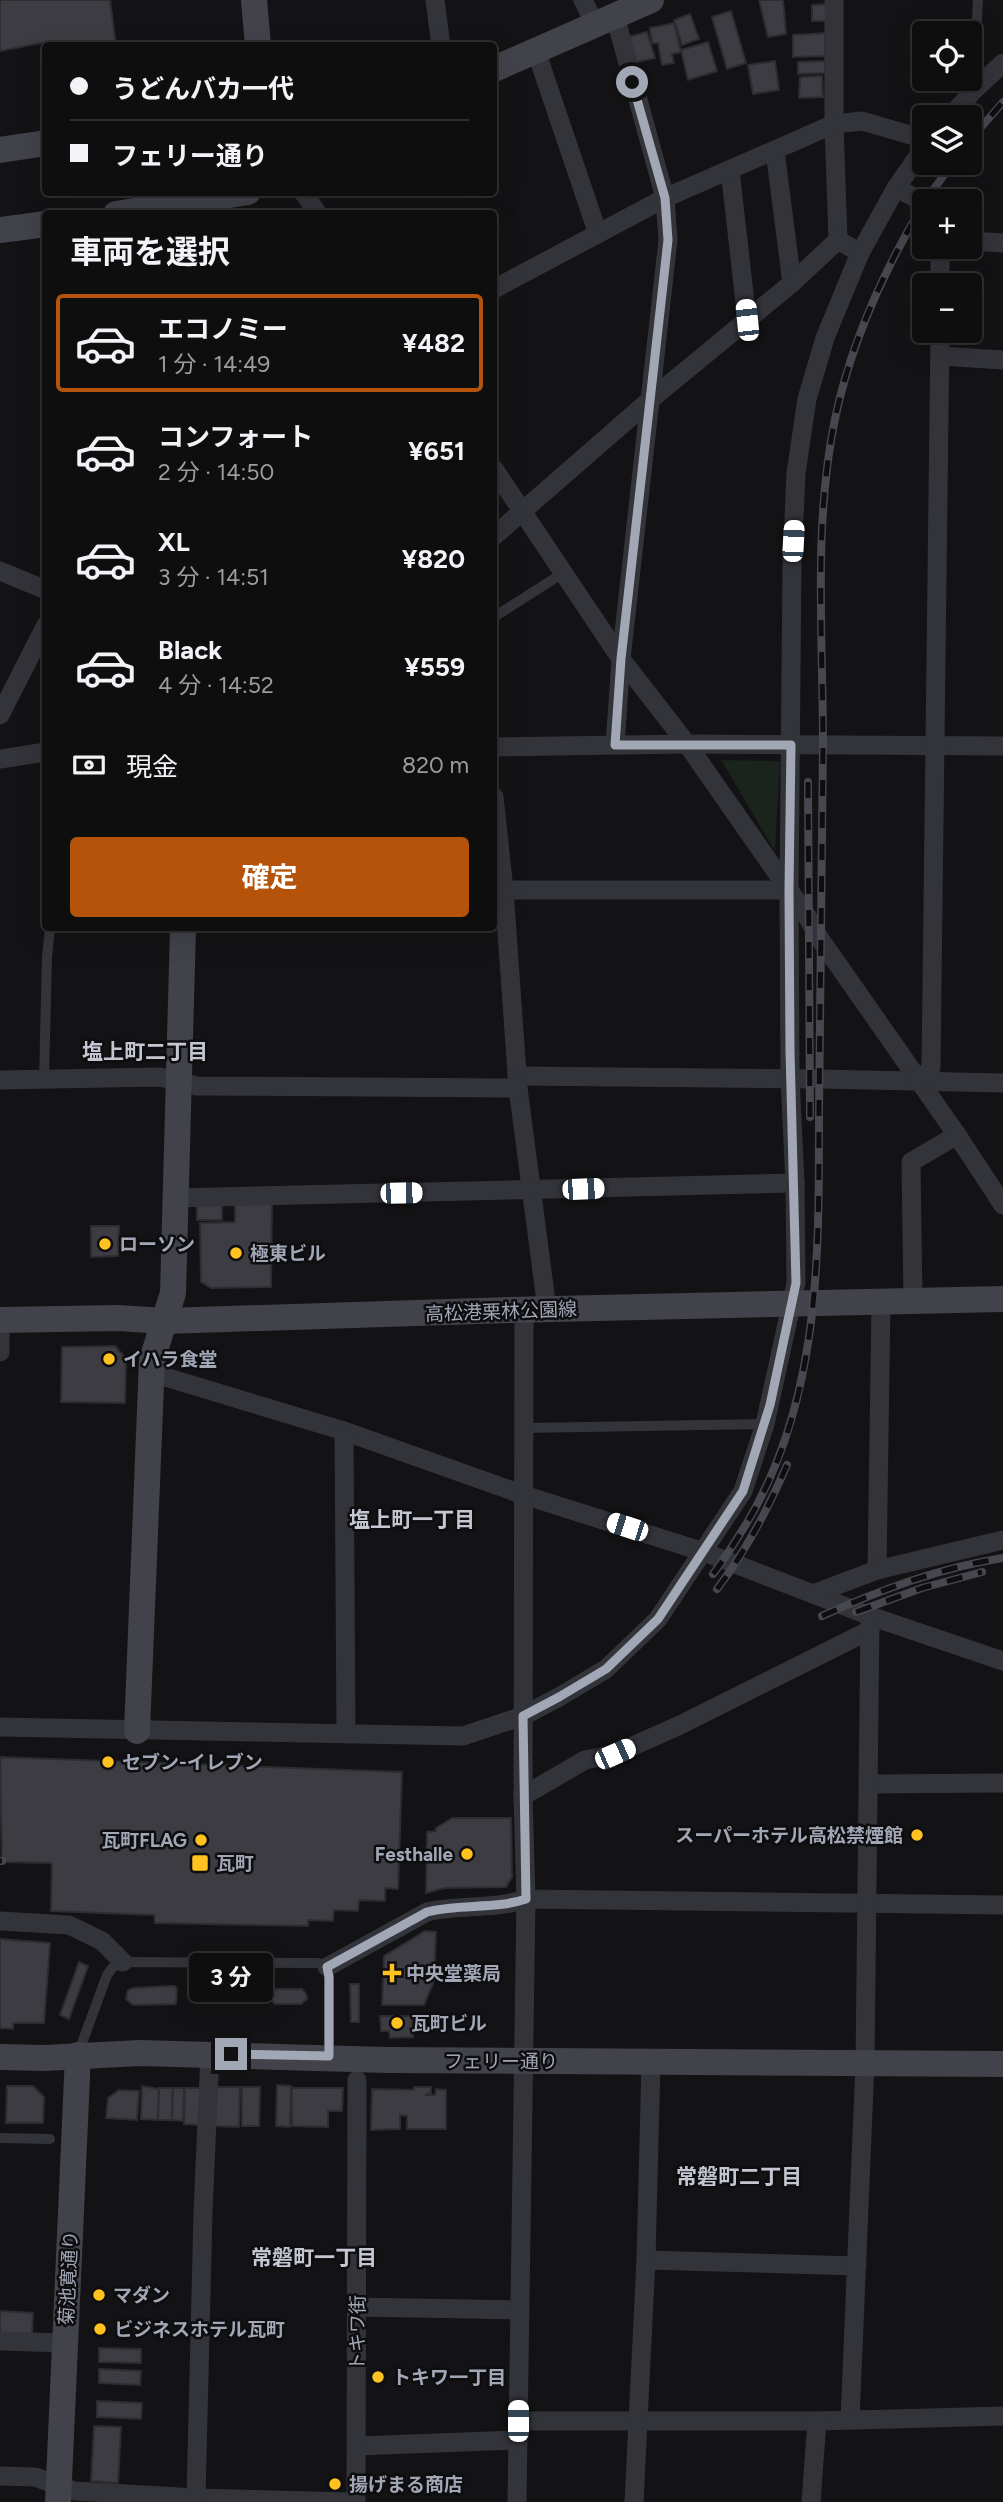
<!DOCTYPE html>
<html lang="ja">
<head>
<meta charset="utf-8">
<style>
	body { margin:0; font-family:Figtree,"Noto Sans JP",sans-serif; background:#1c1c1d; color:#f1f3f6; height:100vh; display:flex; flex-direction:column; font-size:26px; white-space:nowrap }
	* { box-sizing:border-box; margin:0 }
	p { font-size:23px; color:#9b9c9e }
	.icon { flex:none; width:38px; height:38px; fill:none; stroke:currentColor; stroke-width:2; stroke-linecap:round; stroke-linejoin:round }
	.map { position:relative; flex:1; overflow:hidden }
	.details { position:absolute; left:42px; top:210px; width:455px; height:721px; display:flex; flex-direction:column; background:#0e0e0f; border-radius:7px; box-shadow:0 7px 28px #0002,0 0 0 2px #2e2e2f }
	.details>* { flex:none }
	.banner { position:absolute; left:42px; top:42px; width:455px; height:154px; border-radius:7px; box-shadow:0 7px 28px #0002,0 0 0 2px #2e2e2f; display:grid; align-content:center; height:154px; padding:0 28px; background:#0e0e0f }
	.buttons { position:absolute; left:912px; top:21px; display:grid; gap:14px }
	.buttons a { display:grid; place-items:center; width:70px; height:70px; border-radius:7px; background:#0e0e0f; box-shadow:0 7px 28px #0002,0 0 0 2px #2e2e2f; font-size:35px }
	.end { position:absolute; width:32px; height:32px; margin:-16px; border:9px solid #a2a7b6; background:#111; box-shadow:0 0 0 4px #111 }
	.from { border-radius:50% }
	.bubble { position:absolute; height:49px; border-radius:7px; background:#0e0e0f; box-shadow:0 7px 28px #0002,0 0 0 2px #2e2e2f; font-size:23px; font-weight:700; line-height:49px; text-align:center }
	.car { position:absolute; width:21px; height:42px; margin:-21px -10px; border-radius:9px; box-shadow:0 0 5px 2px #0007; background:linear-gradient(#fff 24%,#345 0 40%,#fff 0 76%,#345 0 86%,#fff 0) }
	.banner b { display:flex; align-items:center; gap:24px; height:66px; font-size:26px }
	.banner b+b { border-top:2px solid #2e2e2f }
	.banner i { width:18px; height:18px; background:#f1f3f6 }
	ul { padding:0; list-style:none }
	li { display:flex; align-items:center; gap:21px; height:98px; margin:0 14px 10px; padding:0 14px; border:4px solid transparent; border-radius:7px }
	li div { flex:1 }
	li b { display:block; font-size:26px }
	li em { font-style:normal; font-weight:700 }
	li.current { border-color:#b45309 }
	li>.icon { width:63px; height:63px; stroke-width:1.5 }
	h2 { padding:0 28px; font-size:32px; line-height:84px }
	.pay { display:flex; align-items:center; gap:18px; height:77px; padding:0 28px; font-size:26px }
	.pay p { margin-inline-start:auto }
	.cta { display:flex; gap:14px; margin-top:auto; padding:14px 28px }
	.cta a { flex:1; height:80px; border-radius:7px; background:#b45309; color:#fff; font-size:28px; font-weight:700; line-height:80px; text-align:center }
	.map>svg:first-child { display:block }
	.green { fill:#1a231c }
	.building { fill:#3c3c42; stroke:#2c2c31; stroke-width:2 }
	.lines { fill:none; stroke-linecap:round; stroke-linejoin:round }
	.lane { stroke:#33343a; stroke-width:10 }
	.street { stroke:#33343a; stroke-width:19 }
	.secondary { stroke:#41424a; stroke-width:26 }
	.rail-casing { stroke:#46474f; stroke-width:8 }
	.rail { stroke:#0e0d0f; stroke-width:5; stroke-dasharray:16; stroke-linecap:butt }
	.route { stroke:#a2a7b6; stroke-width:9 }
	.poi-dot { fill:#ffc220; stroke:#0e0d0f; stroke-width:2.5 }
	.labels { text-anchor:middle; stroke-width:5; stroke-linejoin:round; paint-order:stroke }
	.poi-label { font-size:19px; font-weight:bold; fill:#a2a7b6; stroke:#0e0d0f; text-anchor:start }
	.street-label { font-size:19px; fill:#a2a7b6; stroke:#0e0d0f }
	.neighbourhood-label { font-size:21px; font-weight:bold; fill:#c4c7d2; stroke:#0e0d0f }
</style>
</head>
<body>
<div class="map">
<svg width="1003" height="2502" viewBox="0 0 1003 2502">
	<rect width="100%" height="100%" fill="#131214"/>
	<path class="green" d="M721,760L780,761L775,851Z"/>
	<g class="building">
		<path d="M0,0H110L116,46H52L51,41L0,51Z"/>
		<path d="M759,0H783L786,34L768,37Z"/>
		<path d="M828,4L829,21H812V5Z"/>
		<path d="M731,11L746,63L727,69L712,17Z"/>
		<path d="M690,14L699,39L682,45L674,20Z"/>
		<path d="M674,23L681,52L672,54L674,63L662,65L658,43H652L650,28Z"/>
		<path d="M647,32L655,58L636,62L628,37Z"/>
		<path d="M825,33V56L793,57V35Z"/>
		<path d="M708,42L717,71L688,80L681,50Z"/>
		<path d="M775,61L779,90L753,94L748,65Z"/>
		<path d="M825,61V73L798,74V62Z"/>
		<path d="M822,76L823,97L799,98L800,77Z"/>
		<path d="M272,1202L271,1287L211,1288L201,1282L200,1223L235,1222V1203Z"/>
		<rect x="197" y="1203" width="25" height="17"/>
		<path d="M91,1226H119L118,1256L91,1257Z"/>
		<path d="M115,1346L126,1359L125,1403L61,1402L62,1347Z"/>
		<path d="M0,1757L402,1772L398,1889L385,1888V1901L359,1900L358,1911L334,1910L333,1921L308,1920V1926L155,1923L154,1915L51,1911L52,1863L2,1862Z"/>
		<path d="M452,1818H511L512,1877L506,1887L445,1888L426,1893L427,1832L436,1831V1828Z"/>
		<path d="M425,1931L436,1932L434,1981L424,2005H382L384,1956Z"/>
		<path d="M0,1939L50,1943L44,2023H13V2029L0,2028Z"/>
		<path d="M79,1962L88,1966L69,2019L60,2015Z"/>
		<path d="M350,1984H359V2022H351Z"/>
		<path d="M170,1986H175L177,1989L176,2004L133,2005L126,1999L128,1990L133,1988Z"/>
		<path d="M277,1989H302L306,1994L307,1999L301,2004H275L269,1998L273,1990Z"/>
		<path d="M380,2016H412L413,2037L390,2038L389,2031H381Z"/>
		<path d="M277,2085L291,2086L290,2127L276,2126Z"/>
		<path d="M7,2086H33L44,2097L43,2123H6Z"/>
		<path d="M142,2086L159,2089L158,2120L141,2119Z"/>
		<path d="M214,2087H240L239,2127L212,2126Z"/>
		<path d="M242,2087H260L259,2126H242Z"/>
		<path d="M414,2087H431V2093L425,2095H435L436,2089L446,2090V2129H407V2116L400,2115V2129L371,2130L372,2089L414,2090Z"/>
		<path d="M159,2088H173L172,2120H158Z"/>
		<path d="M173,2088H184L183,2121L172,2120Z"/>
		<path d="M185,2088H204L200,2125L184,2124Z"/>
		<path d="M292,2088H343L342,2111H328V2127L292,2126Z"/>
		<path d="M119,2090L139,2091L137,2120L106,2118L108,2098Z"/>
		<path d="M0,2311L33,2313L32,2336L0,2335Z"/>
		<path d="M99,2348L141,2349V2363L99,2362Z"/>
		<path d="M99,2369L141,2371L140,2385L99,2383Z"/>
		<path d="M97,2401L142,2403L141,2419L97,2417Z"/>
		<path d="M94,2426L121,2427L118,2483L91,2481Z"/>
	</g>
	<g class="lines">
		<g class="lane">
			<path d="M973,90L978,0"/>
			<path d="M494,617L563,573"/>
			<path d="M44,1079L47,957L50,928"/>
			<path d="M525,1428L765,1424"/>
			<path d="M78,2054L107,1975L113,1967L123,1962L318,1963L327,1967L329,1977V2056"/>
			<path d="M0,2138L50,2139"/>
		</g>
		<g class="street">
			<path d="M435,0L441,46"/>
			<path d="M583,0L595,25"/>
			<path d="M834,0V124L838,240"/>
			<path d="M536,51L598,234"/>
			<path d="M950,117L973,91L1003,63"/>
			<path d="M775,151L792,283"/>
			<path d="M730,170L747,320"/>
			<path d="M896,188L924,202"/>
			<path d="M303,192L318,214"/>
			<path d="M970,241L1003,243"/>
			<path d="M940,247V285"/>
			<path d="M494,289L665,198L834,124L862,121L924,139"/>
			<path d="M940,356L1003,360"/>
			<path d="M494,469L621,659L687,744L807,916L820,939L957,1135L1003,1205"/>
			<path d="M494,536L650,400L792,283L838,240L860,253"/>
			<path d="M0,571L46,590"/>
			<path d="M0,715L46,625"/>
			<path d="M615,745L621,659L668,240L665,198L615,16"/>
			<path d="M494,747L687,744L1003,746"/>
			<path d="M0,759L46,752"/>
			<path d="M494,797L504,890L518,1088L547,1309"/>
			<path d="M494,890H789"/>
			<path d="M517,1076L820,1079L1003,1083"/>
			<path d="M0,1080L160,1077L197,1086L518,1088"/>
			<path d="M920,1081L931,1068L940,331"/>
			<path d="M174,1198L795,1183"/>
			<path d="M913,1301L911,1162L957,1135"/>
			<path d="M0,1329V1352"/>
			<path d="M152,1373L344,1431L524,1495L704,1552L870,1616L1003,1661"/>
			<path d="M344,1431L346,1734"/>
			<path d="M877,1570L881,1302"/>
			<path d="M813,1594L877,1570L1003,1540"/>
			<path d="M0,1727L463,1736L523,1716L559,1697L606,1669L658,1619L743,1491L765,1424L796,1283L795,1183L790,1078L789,890L792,563L796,473L807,399L825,338L860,253L896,188L924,148"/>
			<path d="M868,1784L1003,1783"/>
			<path d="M523,1796L585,1760L615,1754L680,1725L870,1630"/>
			<path d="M0,1921L69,1925L102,1941L123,1962"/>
			<path d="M327,1967L427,1912C460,1904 493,1910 526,1899L1003,1905"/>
			<path d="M646,2260L857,2266"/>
			<path d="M356,2307L518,2310"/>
			<path d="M0,2341L65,2343"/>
			<path d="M850,2420L865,2064L870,1616"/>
			<path d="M518,2421H817L1003,2416"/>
			<path d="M357,2446L518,2440"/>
			<path d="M0,2476L35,2477L74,2491L196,2498L351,2502"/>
			<path d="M196,2498L203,2212L210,2053"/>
			<path d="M356,2502L357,2080"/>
			<path d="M517,2502L526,1899L523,1796L524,1310"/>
			<path d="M634,2502L646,2260L651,2061"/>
			<path d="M811,2502L817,2421"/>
		</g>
		<g class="secondary">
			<path d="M254,0L258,46"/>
			<path d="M494,69L651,0"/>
			<path d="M0,150L46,143"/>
			<path d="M116,214L248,192"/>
			<path d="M0,230L46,224"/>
			<path d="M0,1320L118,1318L165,1321L509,1310L1003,1299"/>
			<path d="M137,1731L152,1360L173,1293L183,928"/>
			<path d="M0,2057L44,2058L140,2053L387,2060L1003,2064"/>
			<path d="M58,2502L78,2055"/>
		</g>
		<defs>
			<g id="rail">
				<path d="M970,140L1003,102"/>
				<path d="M925,201L953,163"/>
				<path d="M808,782L810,1117"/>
				<path d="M713,1574C726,1557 737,1539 748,1521C821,1397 819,1253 819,1114C820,991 822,868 823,745C823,637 813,525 835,419C851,342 884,270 924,203"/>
				<path d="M717,1589C746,1551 768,1509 787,1465"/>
				<path d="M856,1612L922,1588L982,1572"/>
				<path d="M822,1616C880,1590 939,1568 1003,1558"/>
				<path d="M0,1861H2"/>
			</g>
		</defs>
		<use href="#rail" class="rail-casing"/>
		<use href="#rail" class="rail"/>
	</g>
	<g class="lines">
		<path class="route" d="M231,2054L329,2056V1977L327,1967L427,1912C460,1903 493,1910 526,1899L523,1716L559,1697L606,1669L658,1619L743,1491L770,1405L796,1283L790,1051L789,890L791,745H615L621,659L668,240L665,198L632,82"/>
	</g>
	<g class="poi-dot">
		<circle cx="105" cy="1244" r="7"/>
		<circle cx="236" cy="1253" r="7"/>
		<circle cx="109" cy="1359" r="7"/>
		<circle cx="108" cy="1762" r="7"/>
		<circle cx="917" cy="1835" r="7"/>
		<circle cx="201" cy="1840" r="7"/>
		<circle cx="467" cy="1854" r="7"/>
		<rect x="191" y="1854" width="18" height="18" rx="3.5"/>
		<path d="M388.5 1962.5h7v7h7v7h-7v7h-7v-7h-7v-7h7z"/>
		<circle cx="397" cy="2023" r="7"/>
		<circle cx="99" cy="2295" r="7"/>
		<circle cx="100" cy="2329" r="7"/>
		<circle cx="378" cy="2377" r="7"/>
		<circle cx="335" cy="2484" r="7"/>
	</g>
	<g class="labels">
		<g class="poi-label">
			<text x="119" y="1251">ローソン</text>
			<text x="250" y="1260">極東ビル</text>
			<text x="123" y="1366">イハラ食堂</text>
			<text x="122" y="1769">セブン-イレブン</text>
			<text x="903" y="1842" text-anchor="end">スーパーホテル高松禁煙館</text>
			<text x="187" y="1847" text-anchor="end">瓦町FLAG</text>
			<text x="453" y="1861" text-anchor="end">Festhalle</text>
			<text x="216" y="1870">瓦町</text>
			<text x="406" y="1980">中央堂薬局</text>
			<text x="411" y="2030">瓦町ビル</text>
			<text x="113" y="2302">マダン</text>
			<text x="114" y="2336">ビジネスホテル瓦町</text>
			<text x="392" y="2384">トキワ一丁目</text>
			<text x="349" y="2491">揚げまる商店</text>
		</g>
		<g class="street-label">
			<text transform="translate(501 1311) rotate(-2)" y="7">高松港栗林公園線</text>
			<text x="501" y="2068">フェリー通り</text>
			<text transform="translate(68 2278) rotate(-87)" y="7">菊池寛通り</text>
			<text transform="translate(357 2333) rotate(-90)" y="7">トキワ街</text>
		</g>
		<g class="neighbourhood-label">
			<text x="145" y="1059">塩上町二丁目</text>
			<text x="412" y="1527">塩上町一丁目</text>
			<text x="739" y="2184">常磐町二丁目</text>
			<text x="314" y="2265">常磐町一丁目</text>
		</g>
	</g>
</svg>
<div class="buttons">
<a><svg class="icon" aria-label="locate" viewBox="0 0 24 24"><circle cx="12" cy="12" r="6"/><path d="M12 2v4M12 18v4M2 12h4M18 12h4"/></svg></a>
<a><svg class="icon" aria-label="layers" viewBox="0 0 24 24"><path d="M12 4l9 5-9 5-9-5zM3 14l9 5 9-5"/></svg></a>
<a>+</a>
<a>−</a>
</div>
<i class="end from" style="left:632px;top:82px"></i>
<i class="end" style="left:231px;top:2054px"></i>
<div class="bubble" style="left:189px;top:1953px;width:84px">3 分</div>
<i class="car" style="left:747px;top:320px;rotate:354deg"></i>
<i class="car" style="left:793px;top:541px;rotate:3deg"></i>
<i class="car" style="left:583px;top:1189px;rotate:88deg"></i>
<i class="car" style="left:401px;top:1193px;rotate:89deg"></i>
<i class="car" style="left:627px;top:1527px;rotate:288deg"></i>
<i class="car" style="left:615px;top:1754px;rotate:66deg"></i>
<i class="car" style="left:518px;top:2421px;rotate:0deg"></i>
<div class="banner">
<b><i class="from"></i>うどんバカ一代</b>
<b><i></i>フェリー通り</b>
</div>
<section class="details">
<h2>車両を選択</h2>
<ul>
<li class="current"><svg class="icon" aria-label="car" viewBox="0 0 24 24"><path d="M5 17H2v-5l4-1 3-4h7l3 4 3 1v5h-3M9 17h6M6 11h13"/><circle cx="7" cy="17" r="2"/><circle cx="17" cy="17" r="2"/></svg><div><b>エコノミー</b><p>1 分 · 14:49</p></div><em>¥482</em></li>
<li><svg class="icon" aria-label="car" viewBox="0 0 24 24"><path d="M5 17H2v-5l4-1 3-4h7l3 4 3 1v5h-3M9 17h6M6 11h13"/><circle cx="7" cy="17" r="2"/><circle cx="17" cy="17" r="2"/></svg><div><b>コンフォート</b><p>2 分 · 14:50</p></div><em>¥651</em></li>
<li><svg class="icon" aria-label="car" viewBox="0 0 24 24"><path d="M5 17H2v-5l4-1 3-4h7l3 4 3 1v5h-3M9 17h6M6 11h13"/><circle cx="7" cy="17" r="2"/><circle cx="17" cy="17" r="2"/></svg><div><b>XL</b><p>3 分 · 14:51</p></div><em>¥820</em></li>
<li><svg class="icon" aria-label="car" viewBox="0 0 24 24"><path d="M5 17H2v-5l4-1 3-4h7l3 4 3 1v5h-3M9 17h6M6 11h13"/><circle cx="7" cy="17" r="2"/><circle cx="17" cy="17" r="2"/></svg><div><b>Black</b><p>4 分 · 14:52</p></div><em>¥559</em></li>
</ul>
<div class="pay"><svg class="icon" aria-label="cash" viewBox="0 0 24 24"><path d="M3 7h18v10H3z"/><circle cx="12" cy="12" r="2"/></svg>現金<p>820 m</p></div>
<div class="cta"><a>確定</a></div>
</section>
</div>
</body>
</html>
